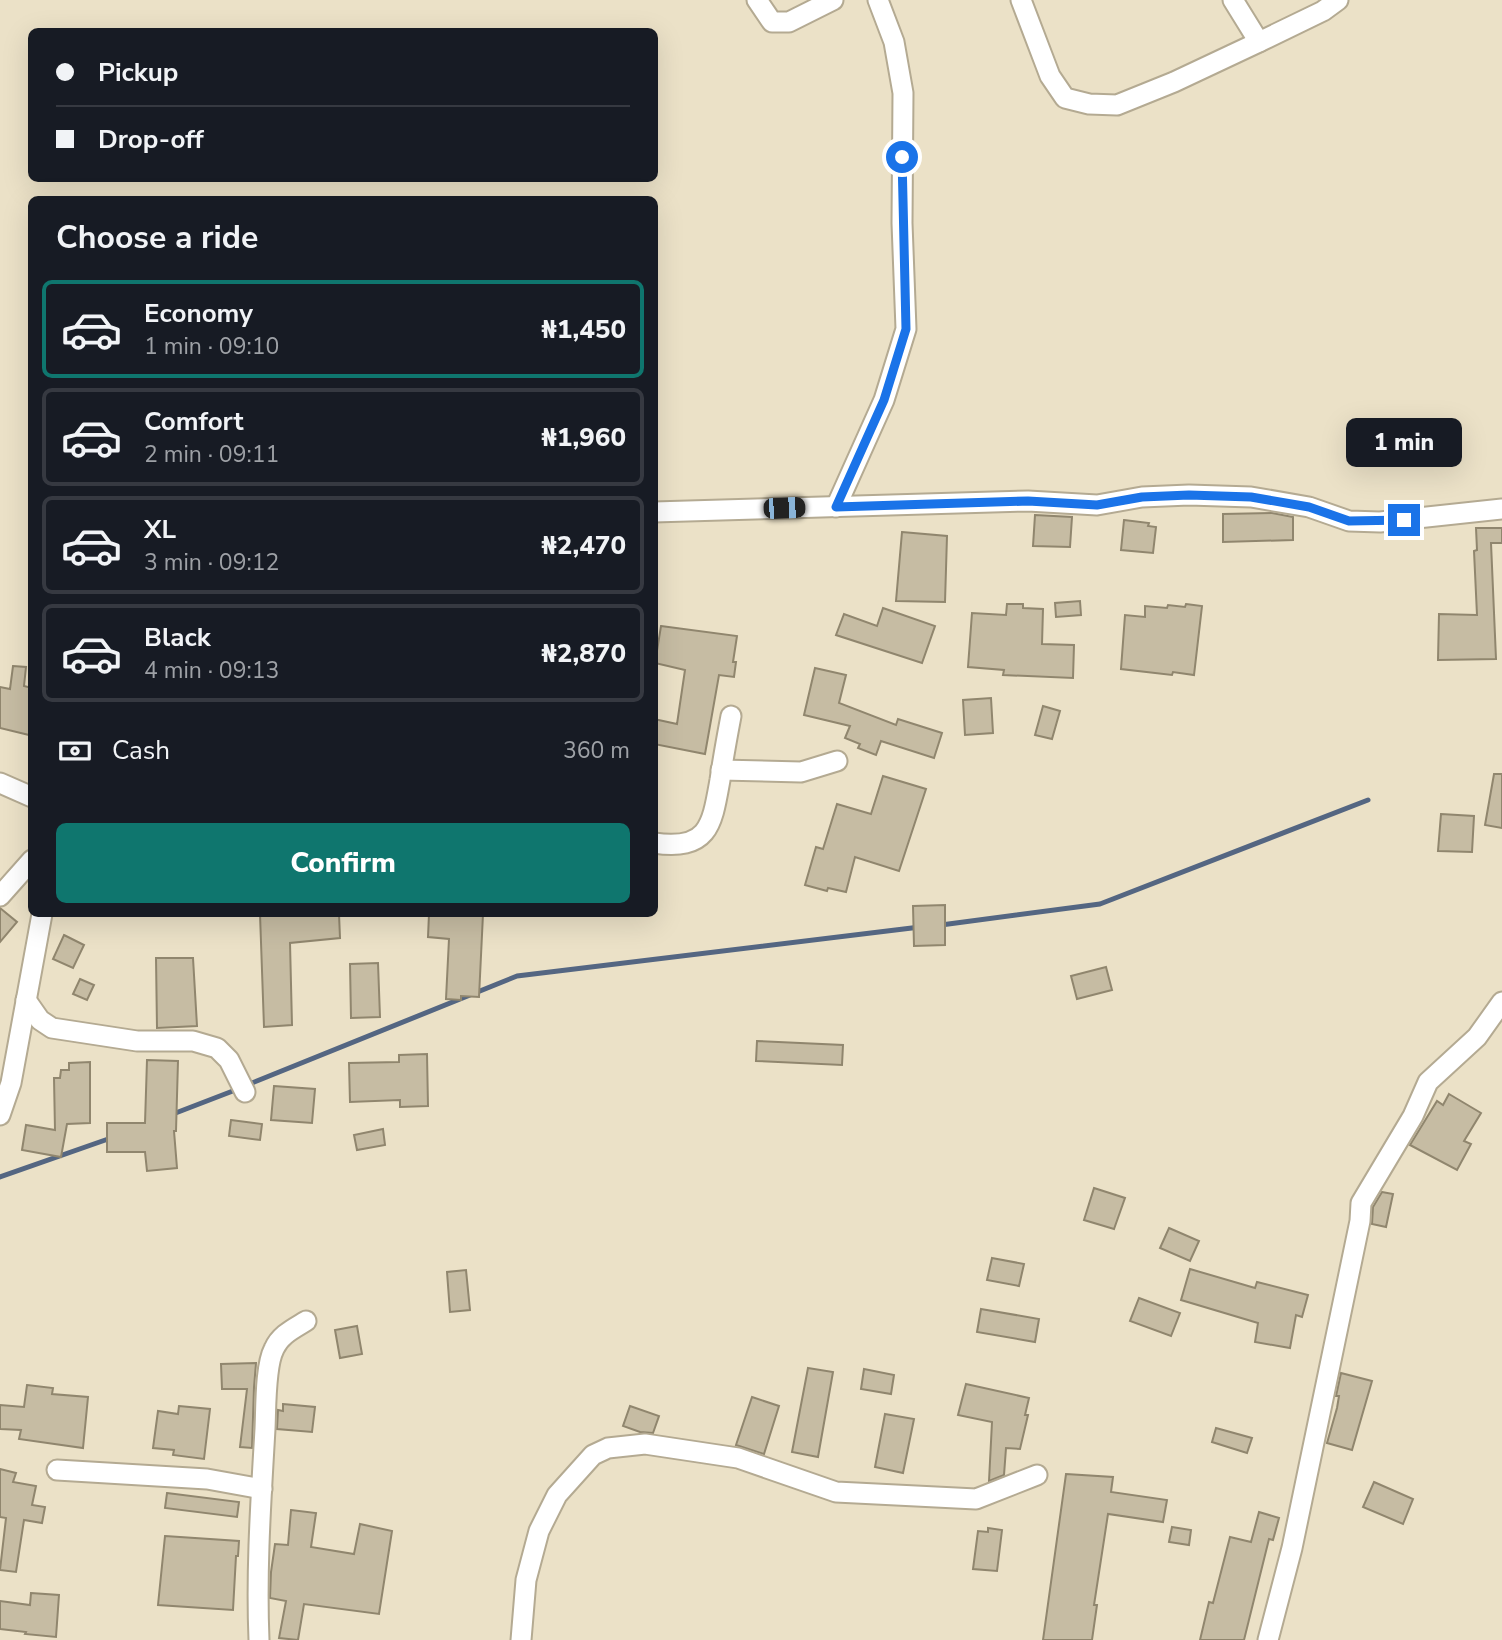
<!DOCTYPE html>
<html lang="en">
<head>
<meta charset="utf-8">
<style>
	body { margin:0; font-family:"Nunito Sans",sans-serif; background:#242831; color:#f1f3f6; height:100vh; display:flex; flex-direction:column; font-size:26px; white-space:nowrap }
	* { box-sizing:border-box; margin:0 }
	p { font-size:23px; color:#9ea1a6 }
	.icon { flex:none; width:38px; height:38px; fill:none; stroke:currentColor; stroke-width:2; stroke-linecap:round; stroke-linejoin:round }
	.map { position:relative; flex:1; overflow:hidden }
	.panel { position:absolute; left:28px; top:196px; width:630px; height:721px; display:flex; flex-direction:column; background:#171b24; border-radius:10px; box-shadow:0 7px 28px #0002 }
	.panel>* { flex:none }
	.banner { position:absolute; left:28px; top:28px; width:630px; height:154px; border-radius:10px; box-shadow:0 7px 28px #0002; display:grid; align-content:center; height:154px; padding:0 28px; background:#171b24 }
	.end { position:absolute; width:32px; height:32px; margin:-16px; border:9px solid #1a73e8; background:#fff; box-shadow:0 0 0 4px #fff }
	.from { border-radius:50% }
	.bubble { position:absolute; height:49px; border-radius:10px; background:#171b24; box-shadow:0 7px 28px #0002; font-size:23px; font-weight:800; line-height:49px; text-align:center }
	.car { position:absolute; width:21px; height:42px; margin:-21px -10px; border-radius:9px; box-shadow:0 0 5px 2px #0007; background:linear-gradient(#222 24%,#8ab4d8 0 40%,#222 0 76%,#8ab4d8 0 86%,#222 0) }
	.banner b { display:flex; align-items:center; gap:24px; height:66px; font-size:26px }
	.banner b+b { border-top:2px solid #363941 }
	.banner i { width:18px; height:18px; background:#f1f3f6 }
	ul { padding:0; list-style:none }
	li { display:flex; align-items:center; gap:21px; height:98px; margin:0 14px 10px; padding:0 14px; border:4px solid #363941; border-radius:10px }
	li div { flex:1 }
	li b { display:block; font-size:26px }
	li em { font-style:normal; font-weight:800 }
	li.on { border-color:#0f766e }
	li>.icon { width:63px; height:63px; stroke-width:1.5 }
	h2 { padding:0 28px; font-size:32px; line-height:84px }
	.pay { display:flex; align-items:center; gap:18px; height:77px; padding:0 28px; font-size:26px }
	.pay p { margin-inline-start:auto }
	.button { display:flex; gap:14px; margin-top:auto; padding:14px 28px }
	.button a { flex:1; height:80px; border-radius:10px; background:#0f766e; color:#fff; font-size:28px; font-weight:800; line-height:80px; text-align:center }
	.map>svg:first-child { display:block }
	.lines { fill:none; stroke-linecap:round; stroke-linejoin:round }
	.stream { stroke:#546682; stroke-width:5 }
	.building { fill:#c6bca3; stroke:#90866e; stroke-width:2 }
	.street-casing { stroke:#b4aa92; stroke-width:23 }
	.street { stroke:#fff; stroke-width:19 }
	.route { stroke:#1a73e8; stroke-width:9 }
</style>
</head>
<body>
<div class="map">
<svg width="1502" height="1640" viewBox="0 0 1502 1640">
	<rect width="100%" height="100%" fill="#ebe1c7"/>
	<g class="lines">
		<g class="stream">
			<path d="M941,925L1100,904L1368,800"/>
			<path d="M247,1085L517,976L920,927"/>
			<path d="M173,1114L238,1089"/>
			<path d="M0,1177L111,1138"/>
		</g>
	</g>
	<g class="building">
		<path d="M1272,513L1293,517V540L1223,542V514Z"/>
		<path d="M1035,515L1072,517L1070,547L1033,546Z"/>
		<path d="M1124,520L1149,523L1148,526L1156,527L1153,553L1121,550Z"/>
		<path d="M1476,528H1502V543H1491L1496,659L1438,660L1439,614L1477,615L1474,551L1477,550Z"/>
		<path d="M902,532L947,536L945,602L896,601Z"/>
		<path d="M1080,601L1081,615L1056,617L1055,603Z"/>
		<path d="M1007,604H1023V608L1043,609L1042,644L1074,645L1073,678L1003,675L1004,670L968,667L972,613L1006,615Z"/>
		<path d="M1186,604L1202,606L1194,675L1173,672L1172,675L1121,669L1125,615L1145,617V606L1167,608L1168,605L1185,607Z"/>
		<path d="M883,608L935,626L922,663L836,635L844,614L877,626Z"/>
		<path d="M661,626L737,636L733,662H736L734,677L719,675L705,754L654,744V719L677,724L685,670L655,663Z"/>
		<path d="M13,666L26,667L24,686L32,688V723L29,735L0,728V687L10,689Z"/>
		<path d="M815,668L846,675L839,703L896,725L898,719L942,733L934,758L881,741L876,755L858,748L860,744L845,738L850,726L804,715Z"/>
		<path d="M991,698L993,733L965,735L963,700Z"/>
		<path d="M1043,706L1060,711L1052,739L1035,735Z"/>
		<path d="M1494,774H1502V828L1485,825Z"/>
		<path d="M883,776L926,789L899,871L855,857L846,892L828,888L827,891L805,885L816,847L823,849L837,804L871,814Z"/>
		<path d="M1441,814L1474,816L1472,852L1438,851Z"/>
		<path d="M945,905V945L914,946L913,906Z"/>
		<path d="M0,908L17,922L0,942Z"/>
		<path d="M260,914H339L340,938L290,943L292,1025L264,1027Z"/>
		<path d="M429,914H483L479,997L461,996V1000L446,999L449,939L428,937Z"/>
		<path d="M64,935L84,945L73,968L53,959Z"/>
		<path d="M156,958H193L197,1026L157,1028Z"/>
		<path d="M378,963L380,1017L351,1018L350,964Z"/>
		<path d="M1106,967L1112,990L1077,999L1071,976Z"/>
		<path d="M80,979L94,985L87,1000L73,994Z"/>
		<path d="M757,1041L843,1045L842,1065L756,1061Z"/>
		<path d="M427,1054L428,1106L400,1107V1100L350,1102L349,1063L399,1062V1055Z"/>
		<path d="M147,1060L178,1061L176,1131H174L177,1168L147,1171L145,1152H107V1123H145Z"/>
		<path d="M90,1062V1123L67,1124L61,1157L22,1150L26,1125L55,1130L54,1078H60L61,1070H69V1063Z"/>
		<path d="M274,1086L315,1089L312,1123L271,1120Z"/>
		<path d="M1449,1094L1481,1113L1464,1141L1471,1144L1457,1170L1410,1145L1437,1101L1443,1105Z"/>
		<path d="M231,1120L262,1124L260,1140L229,1136Z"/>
		<path d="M383,1129L385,1145L357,1150L354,1135Z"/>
		<path d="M1094,1188L1125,1198L1114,1229L1084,1220Z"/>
		<path d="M1382,1192L1393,1194L1386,1227L1372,1224L1373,1207Z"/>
		<path d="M1169,1228L1199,1241L1190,1261L1160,1248Z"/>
		<path d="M992,1258L1024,1264L1019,1286L987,1280Z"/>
		<path d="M1190,1269L1255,1288L1257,1282L1308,1295L1302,1317L1296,1315L1290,1348L1255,1342L1258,1323L1181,1300Z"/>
		<path d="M466,1270L470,1310L450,1312L447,1272Z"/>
		<path d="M1139,1298L1180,1313L1171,1336L1130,1321Z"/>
		<path d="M981,1309L1039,1319L1035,1342L977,1332Z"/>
		<path d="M357,1326L362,1354L340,1358L335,1330Z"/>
		<path d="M256,1363L254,1387L252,1448L240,1447L247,1389H222L221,1364Z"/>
		<path d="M808,1368L833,1372L818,1457L792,1452Z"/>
		<path d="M864,1369L894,1375L891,1394L861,1389Z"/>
		<path d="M1341,1373L1372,1381L1352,1450L1327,1443L1337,1408L1339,1396H1336Z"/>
		<path d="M966,1384L1029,1398L1025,1415H1028L1020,1449L1006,1448L1004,1475L989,1481L992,1422L958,1415Z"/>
		<path d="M27,1385L53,1388L52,1394L88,1397L83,1448L19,1439L21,1430L0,1429V1405L24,1407Z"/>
		<path d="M752,1397L779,1406L764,1454L736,1445Z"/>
		<path d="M283,1404L315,1407L312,1432L277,1429L278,1410L283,1411Z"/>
		<path d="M179,1406L210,1409L204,1459L173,1455L174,1450L153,1448L158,1411L178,1414Z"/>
		<path d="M630,1406L659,1416L653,1433L640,1432L623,1426Z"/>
		<path d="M885,1414L914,1419L903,1473L875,1467Z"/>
		<path d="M1216,1428L1252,1438L1247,1453L1212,1442Z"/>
		<path d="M0,1469L16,1473L13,1482L36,1486L32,1505L45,1507L42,1523L24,1520L16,1572L0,1570L6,1518L0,1517Z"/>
		<path d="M1066,1474L1113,1477L1111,1492L1167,1500L1163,1522L1108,1514L1094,1605H1097L1092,1640H1043Z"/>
		<path d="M1374,1482L1413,1499L1403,1524L1363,1507Z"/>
		<path d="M167,1493L239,1502L237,1517L165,1508Z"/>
		<path d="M291,1510L316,1513L311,1547L354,1554L360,1524L392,1531L379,1614L304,1604L298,1640L279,1638L286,1601L270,1598L271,1572L275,1544L288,1545Z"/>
		<path d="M1259,1512L1279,1518L1273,1540L1269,1539L1244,1640H1200L1209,1602L1213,1603L1230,1537L1251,1542Z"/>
		<path d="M1172,1527L1191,1530L1189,1545L1169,1542Z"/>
		<path d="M988,1528L1002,1530L997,1571L973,1569L978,1531L988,1532Z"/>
		<path d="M165,1536L239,1541L238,1556H236L233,1610L158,1605Z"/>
		<path d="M31,1593L59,1595L56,1637L25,1634L26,1632L0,1629V1601L30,1605Z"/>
	</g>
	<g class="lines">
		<defs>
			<g id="street">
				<path d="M757,0L772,22H789L833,0"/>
				<path d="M1021,0L1050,76L1065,98L1089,104L1117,105L1174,82L1259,42L1323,11L1338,0"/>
				<path d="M1233,0L1259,42"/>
				<path d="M836,507L884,400L906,329L902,223L903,93L894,42L878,0"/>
				<path d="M654,512L1028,501L1097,505L1142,497L1189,495L1251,497L1309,507L1349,521L1380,522L1502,509"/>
				<path d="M721,770L801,772L837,761"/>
				<path d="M0,783L32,797"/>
				<path d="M654,843C709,851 712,825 720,780C723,759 727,737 731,716"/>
				<path d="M0,896L32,860"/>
				<path d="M26,1000L40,1020L52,1028L137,1041H193L217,1048L229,1060L245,1092"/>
				<path d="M0,1115L11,1083L42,914"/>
				<path d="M57,1470L207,1479L262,1489"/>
				<path d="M259,1640C256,1570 261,1499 265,1429C266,1409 265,1366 274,1349C280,1335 293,1329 306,1321"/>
				<path d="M521,1640L526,1580L539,1531L557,1495L593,1455L608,1448L645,1444L738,1458L836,1492L976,1499L1037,1475"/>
				<path d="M1268,1640L1292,1548L1360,1221L1361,1203L1413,1116L1428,1082L1477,1037L1502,1002"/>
			</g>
		</defs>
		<use href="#street" class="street-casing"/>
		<use href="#street" class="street"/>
	</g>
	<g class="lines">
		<path class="route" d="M902,157L906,329L884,400L836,507L1028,501L1097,505L1142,497L1189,495L1251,497L1309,507L1349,521L1404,520"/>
	</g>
</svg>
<i class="end from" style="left:902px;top:157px"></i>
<i class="end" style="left:1404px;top:520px"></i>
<div class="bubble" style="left:1346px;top:418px;width:116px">1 min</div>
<i class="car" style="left:784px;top:508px;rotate:88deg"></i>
<div class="banner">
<b><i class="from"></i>Pickup</b>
<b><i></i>Drop-off</b>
</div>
<section class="panel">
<h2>Choose a ride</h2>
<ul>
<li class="on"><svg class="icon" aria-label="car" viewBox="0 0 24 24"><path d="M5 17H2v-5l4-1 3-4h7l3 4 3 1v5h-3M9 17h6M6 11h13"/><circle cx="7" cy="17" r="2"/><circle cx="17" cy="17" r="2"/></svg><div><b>Economy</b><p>1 min · 09:10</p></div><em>₦1,450</em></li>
<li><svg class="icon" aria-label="car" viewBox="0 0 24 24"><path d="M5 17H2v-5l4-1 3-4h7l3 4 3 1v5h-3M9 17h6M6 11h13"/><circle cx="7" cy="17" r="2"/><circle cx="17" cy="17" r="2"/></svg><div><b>Comfort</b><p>2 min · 09:11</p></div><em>₦1,960</em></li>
<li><svg class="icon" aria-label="car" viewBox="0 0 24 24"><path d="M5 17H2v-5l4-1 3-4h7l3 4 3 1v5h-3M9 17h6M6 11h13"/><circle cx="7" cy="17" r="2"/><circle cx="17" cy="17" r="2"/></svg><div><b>XL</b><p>3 min · 09:12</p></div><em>₦2,470</em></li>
<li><svg class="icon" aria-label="car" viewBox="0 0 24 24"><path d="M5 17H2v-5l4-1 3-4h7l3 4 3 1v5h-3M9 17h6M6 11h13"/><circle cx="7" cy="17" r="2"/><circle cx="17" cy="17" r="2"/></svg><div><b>Black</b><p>4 min · 09:13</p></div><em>₦2,870</em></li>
</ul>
<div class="pay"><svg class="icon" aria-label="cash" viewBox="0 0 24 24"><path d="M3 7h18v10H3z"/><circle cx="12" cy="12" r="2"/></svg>Cash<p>360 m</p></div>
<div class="button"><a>Confirm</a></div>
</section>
</div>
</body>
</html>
